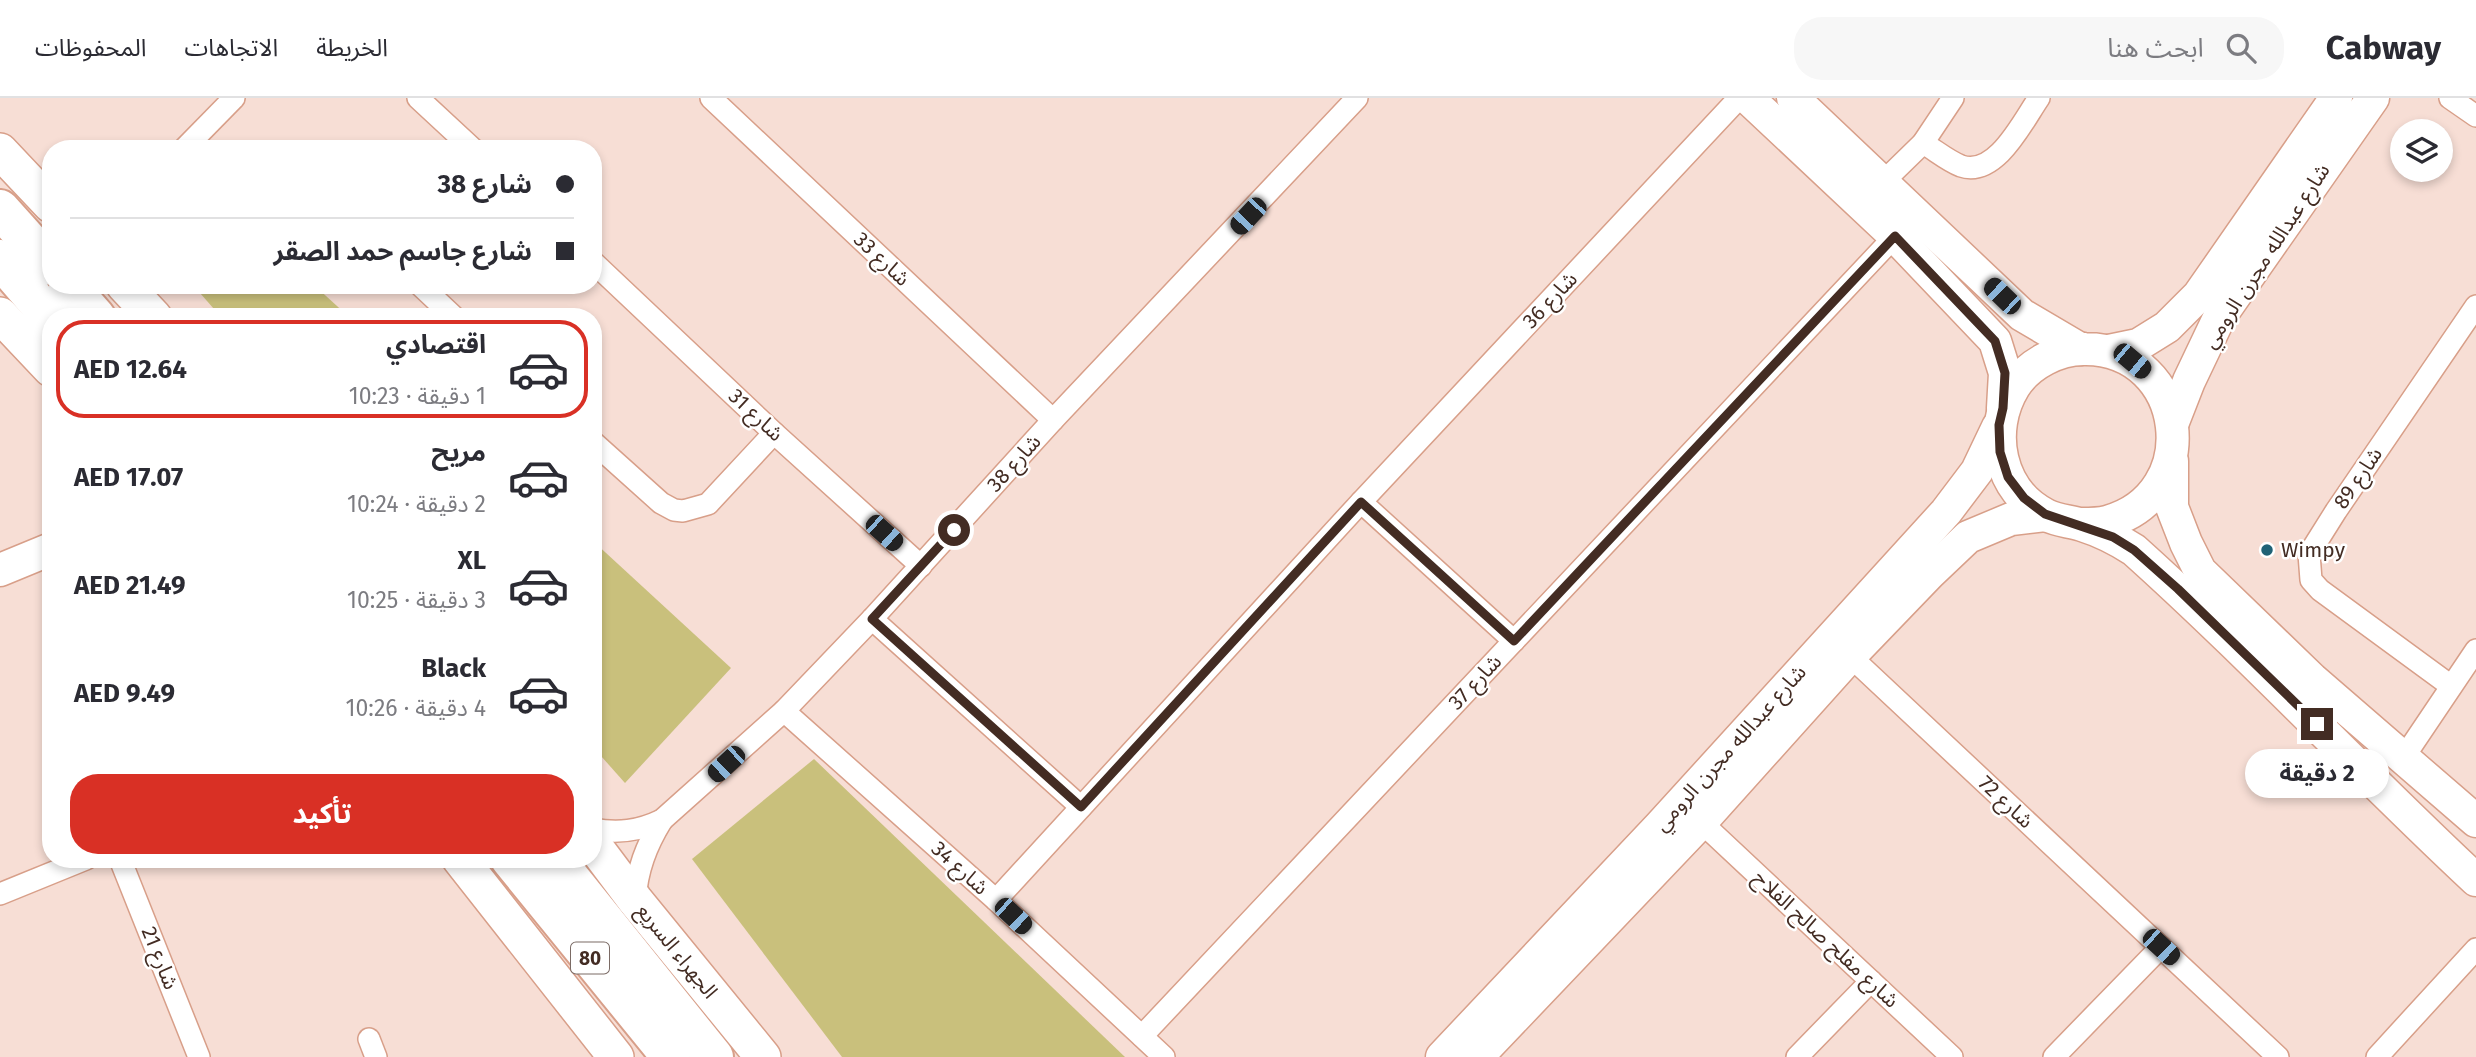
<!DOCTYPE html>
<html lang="ar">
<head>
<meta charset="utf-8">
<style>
	body { margin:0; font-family:"Fira Sans","Noto Sans Arabic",sans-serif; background:#f7f7f7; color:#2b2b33; direction:rtl; height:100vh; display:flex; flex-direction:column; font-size:26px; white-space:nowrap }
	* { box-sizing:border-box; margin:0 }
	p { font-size:23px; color:#7c7c81 }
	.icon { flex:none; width:38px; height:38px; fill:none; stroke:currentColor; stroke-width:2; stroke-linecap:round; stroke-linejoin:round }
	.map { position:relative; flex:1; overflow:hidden; direction:ltr }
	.details { position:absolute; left:42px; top:210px; width:560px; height:560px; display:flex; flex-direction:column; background:#fff; border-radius:28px; box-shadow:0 4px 10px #0003; direction:rtl }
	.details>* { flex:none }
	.top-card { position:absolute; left:42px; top:42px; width:560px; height:154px; border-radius:28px; box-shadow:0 4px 10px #0003; direction:rtl; display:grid; align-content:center; height:154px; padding:0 28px; background:#fff }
	.tools { position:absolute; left:2390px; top:21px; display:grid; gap:14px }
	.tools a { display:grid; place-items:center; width:63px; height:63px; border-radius:50%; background:#fff; box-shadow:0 4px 10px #0003; font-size:35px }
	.end { position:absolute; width:32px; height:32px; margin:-16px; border:9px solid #432c23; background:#fff; box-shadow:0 0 0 4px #fff }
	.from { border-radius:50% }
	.bubble { position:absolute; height:49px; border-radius:24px; background:#fff; box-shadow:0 4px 10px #0003; font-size:23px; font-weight:700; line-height:49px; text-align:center; direction:rtl }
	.car { position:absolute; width:21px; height:42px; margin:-21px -10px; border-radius:9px; box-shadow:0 0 5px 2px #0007; background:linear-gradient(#222 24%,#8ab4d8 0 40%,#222 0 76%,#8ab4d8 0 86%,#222 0) }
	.top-card b { display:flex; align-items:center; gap:24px; height:66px; font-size:26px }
	.top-card b+b { border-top:2px solid #e1e1e2 }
	.top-card i { width:18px; height:18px; background:#2b2b33 }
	ul { padding:12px 0 0; list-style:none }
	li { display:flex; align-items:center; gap:21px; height:98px; margin:0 14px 10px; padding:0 14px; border:4px solid transparent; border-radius:28px }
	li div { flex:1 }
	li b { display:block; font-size:26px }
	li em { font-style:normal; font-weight:700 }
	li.active { border-color:#d93025 }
	li>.icon { width:63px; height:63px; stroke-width:1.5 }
	.cta { display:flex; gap:14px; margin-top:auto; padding:14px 28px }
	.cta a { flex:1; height:80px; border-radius:28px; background:#d93025; color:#fff; font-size:28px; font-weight:700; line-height:80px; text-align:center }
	header { display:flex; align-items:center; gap:42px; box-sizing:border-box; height:98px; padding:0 35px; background:#fff; border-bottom:2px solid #e1e1e2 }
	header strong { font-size:33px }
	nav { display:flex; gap:38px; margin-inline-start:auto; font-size:24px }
	.search { width:490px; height:63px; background:#f7f7f7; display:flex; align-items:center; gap:18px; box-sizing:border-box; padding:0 24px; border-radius:28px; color:#7c7c81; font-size:26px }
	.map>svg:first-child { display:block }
	.grass { fill:#c9c07c }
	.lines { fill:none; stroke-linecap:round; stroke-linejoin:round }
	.street-casing { stroke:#d89f89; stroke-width:24 }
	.secondary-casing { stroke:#d89f89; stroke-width:35 }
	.primary-casing { stroke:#d89f89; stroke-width:38 }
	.highway-casing { stroke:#d89f89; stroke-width:42 }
	.street { stroke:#fff; stroke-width:21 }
	.secondary { stroke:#fff; stroke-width:32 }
	.primary { stroke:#fff; stroke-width:35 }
	.highway { stroke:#fff; stroke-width:38 }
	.route { stroke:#432c23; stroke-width:9 }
	.poi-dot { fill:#206276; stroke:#fff; stroke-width:2.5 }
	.labels { text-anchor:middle; stroke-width:5; stroke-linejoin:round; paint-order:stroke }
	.shield { fill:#fff; stroke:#7b6b65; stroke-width:2 }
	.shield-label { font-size:19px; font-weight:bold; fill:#432c23 }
	.street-label { font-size:21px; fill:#432c23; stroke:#fff }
	.poi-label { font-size:21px; fill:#432c23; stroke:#fff; text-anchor:start }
</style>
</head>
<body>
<header>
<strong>Cabway</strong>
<div class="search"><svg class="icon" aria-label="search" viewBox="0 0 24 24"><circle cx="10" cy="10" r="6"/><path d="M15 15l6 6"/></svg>ابحث هنا</div>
<nav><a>الخريطة</a><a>الاتجاهات</a><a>المحفوظات</a></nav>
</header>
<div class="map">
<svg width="2476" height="959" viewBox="0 0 2476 959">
	<rect width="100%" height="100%" fill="#f7ded5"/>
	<g class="grass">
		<path d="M193,187H314L349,219H221Z"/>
		<path d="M593,443L731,570L625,685L593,649Z"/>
		<path d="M814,661L1125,959H842L692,761Z"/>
	</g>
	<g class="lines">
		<defs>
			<g id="street">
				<path d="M418,0L473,51"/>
				<path d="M711,0L1053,322"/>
				<path d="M2450,0L2476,18"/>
				<path d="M1923,45C1935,52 1948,63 1961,68C1996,80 2023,23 2039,0"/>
				<path d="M184,51L234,0"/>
				<path d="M1883,84L1923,45L1953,0"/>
				<path d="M593,164L774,335L921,468"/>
				<path d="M420,187L454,219"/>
				<path d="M593,344L661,405L674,412L683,413L708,406L774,335"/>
				<path d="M1361,404L1514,543"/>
				<path d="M872,521L1081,709"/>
				<path d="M1850,558L2278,959"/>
				<path d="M2451,588L2320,492L2311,482L2309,456L2336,413L2476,208"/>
				<path d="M784,613L996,802L1164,959"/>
				<path d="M2404,659L2476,552"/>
				<path d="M1701,724L1952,959"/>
				<path d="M593,731C618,736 639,733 662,722L784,613L872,521L1053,322L1357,0"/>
				<path d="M120,761L199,959"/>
				<path d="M0,796L86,761"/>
				<path d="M635,802C637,772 646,748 662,722"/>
				<path d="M996,802L1361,404L1739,0"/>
				<path d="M1142,938L1895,138"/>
				<path d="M369,941L376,959"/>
				<path d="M1797,959L1871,883"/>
				<path d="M2054,959L2161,849"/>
				<path d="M2377,959L2476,851"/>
			</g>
			<g id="secondary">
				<path d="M1748,0L1895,138L1995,243L2005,275L2003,310"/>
				<path d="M1793,0L2022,217L2080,251"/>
				<path d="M2109,253L2138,247L2167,229L2199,197L2336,0"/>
				<path d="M2173,324L2189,283L2219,220L2373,0"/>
				<path d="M2172,363V409L2186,445L2200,473L2312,581L2476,723"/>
				<path d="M2081,426C2089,426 2099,426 2107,424C2206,397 2188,252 2086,251C2059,250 2028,266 2014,289C1987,333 1999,393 2046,417C2058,423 2070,423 2082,427C2101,433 2117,441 2134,452C2252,558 2360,674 2476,782"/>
				<path d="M0,472L51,451"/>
				<path d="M1442,959L1660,728L1946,414L1977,373L1998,329"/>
				<path d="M1477,959L1701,724L1850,558L1929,476L1968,439L2011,421L2045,417"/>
			</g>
			<g id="primary">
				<path d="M0,53L51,107"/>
				<path d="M124,187L154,219"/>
				<path d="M0,217L51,271"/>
				<path d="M593,746L635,802L763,959"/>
				<path d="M460,761L616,959"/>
			</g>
			<g id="highway">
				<path d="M0,111L51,168"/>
				<path d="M0,161L51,220"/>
				<path d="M68,187L96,219"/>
				<path d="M510,761L671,959"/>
				<path d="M555,761L714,959"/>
			</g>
		</defs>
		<use href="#street" class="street-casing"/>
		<use href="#secondary" class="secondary-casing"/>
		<use href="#primary" class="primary-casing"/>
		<use href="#highway" class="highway-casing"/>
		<use href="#street" class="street"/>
		<use href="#secondary" class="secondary"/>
		<use href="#primary" class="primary"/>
		<use href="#highway" class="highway"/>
	</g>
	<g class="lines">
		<path class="route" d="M954,432L872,521L1081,709L1361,404L1514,543L1895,138L1995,243L2005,275L2003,310L1999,327L2000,354L2008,379L2024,400L2045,416L2113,439L2134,452L2178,491L2317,626"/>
	</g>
	<circle class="poi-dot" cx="2267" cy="452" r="7"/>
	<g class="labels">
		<rect class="shield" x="571" y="844.5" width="38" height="31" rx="5"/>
		<g class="shield-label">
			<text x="590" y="867">80</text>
		</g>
		<g class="street-label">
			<text transform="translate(2266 158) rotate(-57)" y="7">شارع عبدالله مجرن الرومي</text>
			<text transform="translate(882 161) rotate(43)" y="7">شارع 33</text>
			<text transform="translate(1550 202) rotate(-47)" y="7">شارع 36</text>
			<text transform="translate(756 317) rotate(43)" y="7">شارع 31</text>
			<text transform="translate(1014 365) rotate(-48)" y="7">شارع 38</text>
			<text transform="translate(2358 380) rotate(-56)" y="7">شارع 89</text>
			<text transform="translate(1475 584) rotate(-47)" y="7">شارع 37</text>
			<text transform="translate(1730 650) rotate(-48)" y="7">شارع عبدالله مجرن الرومي</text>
			<text transform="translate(2006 704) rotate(43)" y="7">شارع 72</text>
			<text transform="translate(960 770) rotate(42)" y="7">شارع 34</text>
			<text transform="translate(1826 841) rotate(43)" y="7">شارع مفلح صالح الفلاح</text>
			<text transform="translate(677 853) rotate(51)" y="7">الجهراء السريع</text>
			<text transform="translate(160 860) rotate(68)" y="7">شارع 21</text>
		</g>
		<g class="poi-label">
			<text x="2281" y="459">Wimpy</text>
		</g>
	</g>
</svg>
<div class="tools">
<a><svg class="icon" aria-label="layers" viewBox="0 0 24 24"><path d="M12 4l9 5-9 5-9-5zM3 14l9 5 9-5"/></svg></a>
</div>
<i class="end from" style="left:954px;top:432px"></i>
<i class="end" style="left:2317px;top:626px"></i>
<div class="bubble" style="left:2245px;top:651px;width:144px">2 دقيقة</div>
<i class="car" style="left:1248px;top:118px;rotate:223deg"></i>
<i class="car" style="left:2002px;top:198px;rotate:314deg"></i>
<i class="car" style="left:2132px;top:263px;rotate:130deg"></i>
<i class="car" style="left:884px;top:435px;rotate:132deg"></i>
<i class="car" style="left:726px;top:666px;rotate:227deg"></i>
<i class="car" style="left:1013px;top:818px;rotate:133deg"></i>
<i class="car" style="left:2161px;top:849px;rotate:133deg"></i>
<div class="top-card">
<b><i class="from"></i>شارع 38</b>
<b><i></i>شارع جاسم حمد الصقر</b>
</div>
<section class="details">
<ul>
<li class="active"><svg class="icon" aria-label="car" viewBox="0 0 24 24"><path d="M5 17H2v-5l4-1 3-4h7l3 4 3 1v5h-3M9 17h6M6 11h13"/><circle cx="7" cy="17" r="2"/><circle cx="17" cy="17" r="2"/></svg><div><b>اقتصادي</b><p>1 دقيقة · 10:23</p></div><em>AED 12.64</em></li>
<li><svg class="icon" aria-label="car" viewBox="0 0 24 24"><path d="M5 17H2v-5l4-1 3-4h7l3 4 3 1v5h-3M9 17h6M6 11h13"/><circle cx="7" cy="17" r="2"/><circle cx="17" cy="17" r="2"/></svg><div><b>مريح</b><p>2 دقيقة · 10:24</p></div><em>AED 17.07</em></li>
<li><svg class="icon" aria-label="car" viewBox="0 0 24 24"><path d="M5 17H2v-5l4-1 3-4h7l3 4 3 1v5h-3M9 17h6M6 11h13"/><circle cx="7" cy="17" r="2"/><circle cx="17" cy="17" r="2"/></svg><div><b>XL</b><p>3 دقيقة · 10:25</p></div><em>AED 21.49</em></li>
<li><svg class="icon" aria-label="car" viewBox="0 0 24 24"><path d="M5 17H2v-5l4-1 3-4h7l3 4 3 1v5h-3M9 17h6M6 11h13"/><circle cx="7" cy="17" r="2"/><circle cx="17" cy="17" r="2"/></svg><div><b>Black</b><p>4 دقيقة · 10:26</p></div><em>AED 9.49</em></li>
</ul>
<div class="cta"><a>تأكيد</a></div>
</section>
</div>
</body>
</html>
